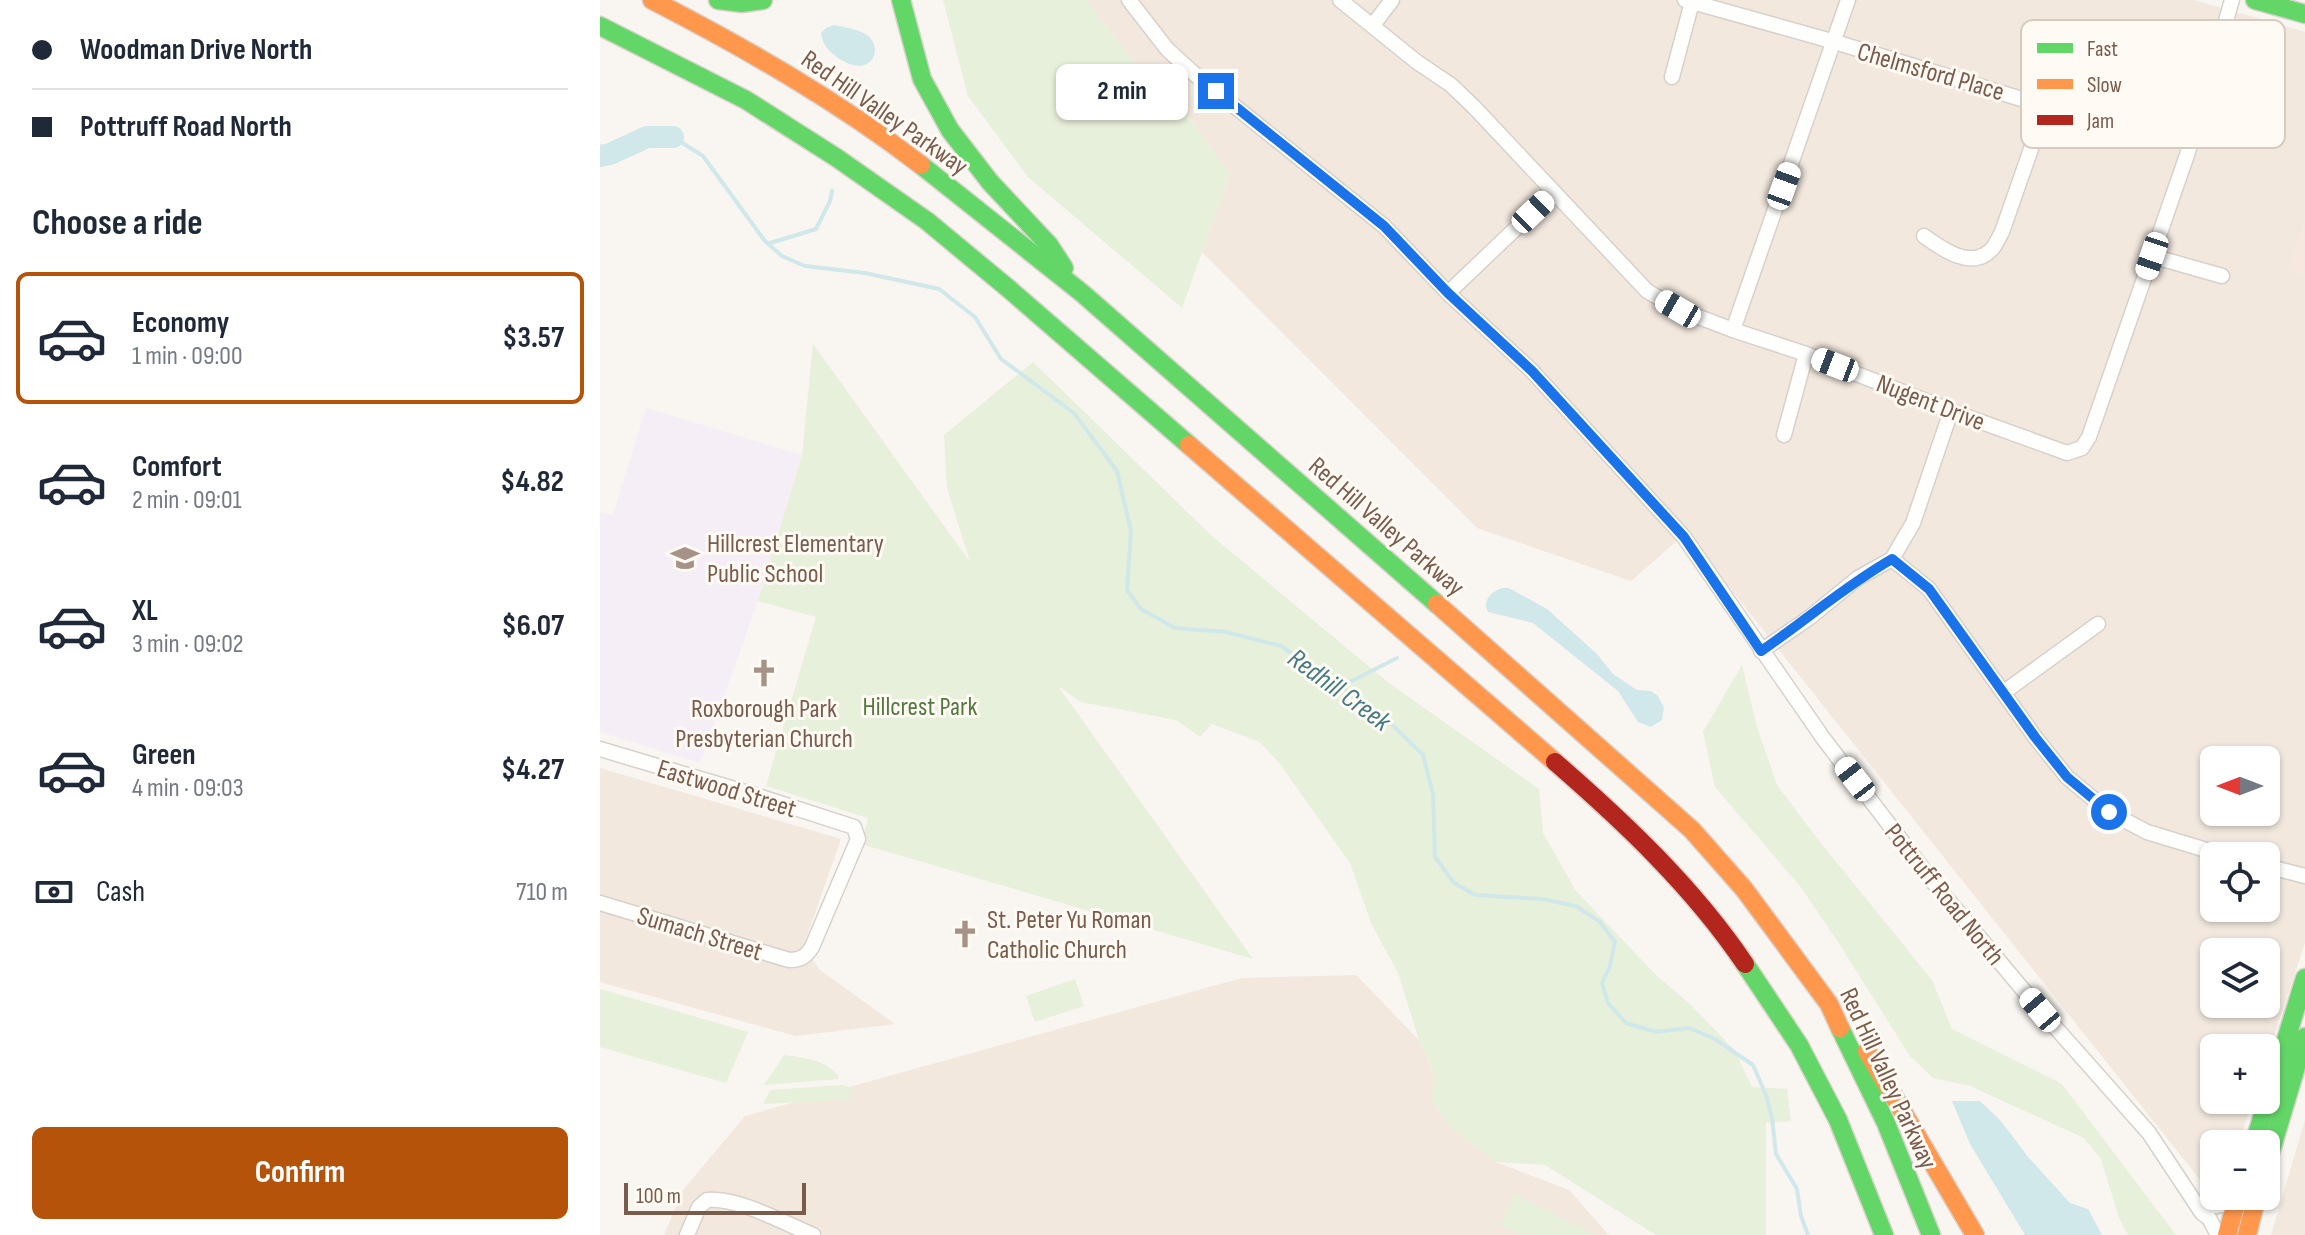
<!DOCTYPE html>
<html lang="en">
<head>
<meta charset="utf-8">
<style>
	body { margin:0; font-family:"Sofia Sans Condensed",sans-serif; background:#f2f2f3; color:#1f2937; height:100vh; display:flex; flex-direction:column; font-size:30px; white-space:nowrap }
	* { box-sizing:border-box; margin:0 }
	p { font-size:26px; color:#747a83 }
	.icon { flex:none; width:44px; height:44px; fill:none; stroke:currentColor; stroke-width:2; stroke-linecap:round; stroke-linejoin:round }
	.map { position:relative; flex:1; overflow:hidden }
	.sheet { display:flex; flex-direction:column; background:#fff; width:600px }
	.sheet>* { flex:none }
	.hud { display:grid; align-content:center; height:176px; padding:0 32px; background:#fff }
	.needle { width:52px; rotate:270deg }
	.buttons { position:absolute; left:1600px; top:746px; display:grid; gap:16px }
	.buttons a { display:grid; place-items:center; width:80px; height:80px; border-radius:12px; background:#fff; box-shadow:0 2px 6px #0004; font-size:40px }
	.scale { position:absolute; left:24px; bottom:20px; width:182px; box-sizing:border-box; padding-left:8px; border:4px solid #7a5c4d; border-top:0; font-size:22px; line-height:28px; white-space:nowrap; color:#7a5c4d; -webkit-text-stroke:6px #fffaf3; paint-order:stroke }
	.end { position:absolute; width:36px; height:36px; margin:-18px; border:10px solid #1a73e8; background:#fff; box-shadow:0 0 0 4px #fff }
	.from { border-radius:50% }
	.bubble { position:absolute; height:56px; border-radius:12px; background:#fff; box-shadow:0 2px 6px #0004; font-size:26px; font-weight:700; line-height:56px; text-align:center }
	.car { position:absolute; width:24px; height:48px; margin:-24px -12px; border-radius:10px; box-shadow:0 0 6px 2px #0007; background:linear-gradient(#fff 24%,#345 0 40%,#fff 0 76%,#345 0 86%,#fff 0) }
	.hud b { display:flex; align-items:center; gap:28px; height:76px; font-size:30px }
	.hud b+b { border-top:2px solid #e0e1e3 }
	.hud i { width:20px; height:20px; background:#1f2937 }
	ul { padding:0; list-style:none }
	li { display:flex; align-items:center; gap:24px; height:132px; margin:0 16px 12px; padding:0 16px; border:4px solid transparent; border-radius:12px }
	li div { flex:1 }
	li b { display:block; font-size:30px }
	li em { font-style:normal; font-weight:700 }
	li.current { border-color:#b45309 }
	li>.icon { width:72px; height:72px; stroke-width:1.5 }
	h2 { padding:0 32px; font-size:36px; line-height:96px }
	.pay { display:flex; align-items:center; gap:20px; height:88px; padding:0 32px; font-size:30px }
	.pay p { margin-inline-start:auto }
	.primary-button { display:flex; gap:16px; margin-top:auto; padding:16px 32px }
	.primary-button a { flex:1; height:92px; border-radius:12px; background:#b45309; color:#fff; font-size:32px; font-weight:700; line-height:92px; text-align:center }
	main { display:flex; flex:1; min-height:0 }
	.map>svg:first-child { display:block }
	.residential { fill:#f2e8de; fill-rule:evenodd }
	.commercial { fill:#f6e8e1 }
	.education { fill:#f6eef6 }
	.green { fill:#e7f0db }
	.water { fill:#d0e8ea }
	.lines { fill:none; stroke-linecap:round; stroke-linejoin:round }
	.stream { stroke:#d0e8ea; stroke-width:4 }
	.river { stroke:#d0e8ea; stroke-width:22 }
	.street-casing { stroke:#d7d1cb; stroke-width:17 }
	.fast-casing { stroke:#d9d2cb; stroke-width:21 }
	.slow-casing { stroke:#d9d2cb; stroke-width:21 }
	.jam-casing { stroke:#d9d2cb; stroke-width:21 }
	.street { stroke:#fefefd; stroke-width:14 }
	.fast { stroke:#63d668; stroke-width:18 }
	.slow { stroke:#ff974d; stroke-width:18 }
	.jam { stroke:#b3261e; stroke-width:18 }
	.route { stroke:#1a73e8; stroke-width:10 }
	.labels { text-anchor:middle; stroke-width:6; stroke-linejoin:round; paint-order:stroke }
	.street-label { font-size:26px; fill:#7a5c4d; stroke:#fffaf3 }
	.poi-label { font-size:26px; fill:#7a5c4d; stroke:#fffaf3; text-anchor:start }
	.park-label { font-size:26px; fill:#537a41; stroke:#fffaf3 }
	.water-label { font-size:28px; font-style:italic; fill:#437c86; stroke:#fffaf3 }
	.key { fill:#fffaf3; stroke:#d7cbc1; stroke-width:2 }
	.key-label { font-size:22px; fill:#7a5c4d }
</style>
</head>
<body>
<main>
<section class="sheet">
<div class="hud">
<b><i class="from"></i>Woodman Drive North</b>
<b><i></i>Pottruff Road North</b>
</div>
<h2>Choose a ride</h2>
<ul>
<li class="current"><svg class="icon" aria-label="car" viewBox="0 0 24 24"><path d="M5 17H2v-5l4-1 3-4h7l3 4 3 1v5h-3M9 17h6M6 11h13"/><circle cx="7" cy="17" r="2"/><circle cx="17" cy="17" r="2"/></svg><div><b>Economy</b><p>1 min · 09:00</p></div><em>$3.57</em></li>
<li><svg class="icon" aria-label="car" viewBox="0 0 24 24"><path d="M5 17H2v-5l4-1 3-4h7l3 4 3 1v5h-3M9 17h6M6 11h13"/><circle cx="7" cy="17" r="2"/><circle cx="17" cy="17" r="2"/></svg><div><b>Comfort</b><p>2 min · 09:01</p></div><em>$4.82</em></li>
<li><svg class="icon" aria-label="car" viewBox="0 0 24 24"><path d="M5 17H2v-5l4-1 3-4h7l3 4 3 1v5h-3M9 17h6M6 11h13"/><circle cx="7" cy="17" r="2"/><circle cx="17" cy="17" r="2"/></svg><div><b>XL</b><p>3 min · 09:02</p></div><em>$6.07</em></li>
<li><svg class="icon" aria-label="car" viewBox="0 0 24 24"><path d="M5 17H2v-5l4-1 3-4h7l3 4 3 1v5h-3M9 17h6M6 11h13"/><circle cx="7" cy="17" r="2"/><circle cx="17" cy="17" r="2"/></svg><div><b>Green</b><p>4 min · 09:03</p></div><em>$4.27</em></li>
</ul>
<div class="pay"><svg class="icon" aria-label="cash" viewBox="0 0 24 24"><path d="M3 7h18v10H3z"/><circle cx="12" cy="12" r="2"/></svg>Cash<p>710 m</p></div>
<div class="primary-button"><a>Confirm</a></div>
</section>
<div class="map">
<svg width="1705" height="1235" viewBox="0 0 1705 1235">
	<rect width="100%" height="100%" fill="#f9f5f0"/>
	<g class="residential">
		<path d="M486,0H1594L1705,32V221L1689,270L1705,275V943L1666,1060V1048H1614V1100H1653L1638,1144H1614V1185L1609,1191L1086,533L1031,581L877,528L602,252L630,174L588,116L540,70ZM1614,760H1666V812H1614ZM1614,856H1666V908H1614ZM1614,952H1666V1004H1614Z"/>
		<path d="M0,768L241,839L203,947L220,970L295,1024L196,1036L0,982Z"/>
		<path d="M756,975L819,1040L834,1075L832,1100L849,1126L896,1162L969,1190L1009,1235H64L83,1190L145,1116L642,978Z"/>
		<path d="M1705,1120V1235H1671Z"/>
	</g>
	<path class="commercial" d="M1705,221V275L1689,270Z"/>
	<path class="education" d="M46,408L202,455L158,601L100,763L0,732V512L13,515Z"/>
	<g class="green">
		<path d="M343,0H486L540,70L588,116L630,174L582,308L428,177L368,96Z"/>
		<path d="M213,344L370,562L347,488L344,435L433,362L612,536L789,683L939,789L943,833L976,891L1057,976L1092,1006L1135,1051L1152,1087L1187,1089L1191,1121L1166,1123V1235H1056L945,1165L896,1162L849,1126L832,1100L834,1074L819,1040L798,973L771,923L750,863L680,764L660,742L612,724L600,737L576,720L481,702L458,686L653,959L261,844L268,818L166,786L216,617L158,601L202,455Z"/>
		<path d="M1142,665L1157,727L1177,785L1216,837L1332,980L1352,1029L1462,1084L1576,1235H1528L1519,1218L1501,1159L1484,1138L1370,1086L1333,1078L1310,1056L1238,942L1200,886L1115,787L1103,732Z"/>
		<path d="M475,979L484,1006L435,1022L426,996Z"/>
		<path d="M0,989L148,1032L126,1083L0,1047Z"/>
		<path d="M184,1055C204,1058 224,1059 238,1075V1079L164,1085Z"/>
		<path d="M243,1085L253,1088L247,1101L239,1100L163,1104L170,1090Z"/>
		<path d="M915,1194L995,1235H921L900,1225Z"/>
	</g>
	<g class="water">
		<path d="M234,25C244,27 257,29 265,34C287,46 271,85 233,54C226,48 222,42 221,33L226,28Z"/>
		<path d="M903,588H909L947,609L997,654L1013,674L1037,690L1051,691L1057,695L1064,707L1062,720L1051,727L1038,722L1018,691L933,623L888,612C882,601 891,591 903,588Z"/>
		<path d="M1352,1101H1380L1400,1120L1429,1158L1470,1203L1488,1209L1502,1235H1425L1370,1144Z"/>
	</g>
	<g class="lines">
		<g class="stream">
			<path d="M73,137L103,156L165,241L182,256L205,266L265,273L339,289L375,317L401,359L474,413L517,471L531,531L527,590L541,609L575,628L626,632L681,646L782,715L823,755L833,794L835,857L854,883L875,895L942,899L976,906L1000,922L1015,942L1010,966L1002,983L1008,1003L1026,1023L1056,1032L1089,1028L1115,1039L1153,1065L1166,1095L1172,1118L1176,1154L1197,1189L1201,1216L1208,1235"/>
			<path d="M170,243L216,229L230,201L232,191"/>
			<path d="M740,687L797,658"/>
		</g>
		<path class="river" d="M0,156L10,154L47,137H73"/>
		<defs>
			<g id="street">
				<path d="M529,0L567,49L592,72L784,226L848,293L932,371L1084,537L1223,738L1333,882L1440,1010L1549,1133L1602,1213L1609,1218L1618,1235"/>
				<path d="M740,0L817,62L851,85L874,107L1047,291L1078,309L1133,330L1206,354L1351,411L1467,453L1482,448L1489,437L1587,155L1632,0"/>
				<path d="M1085,0L1235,42L1428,101L1436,108L1440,123L1402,232C1399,237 1396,245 1392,249C1372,271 1342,249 1324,236"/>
				<path d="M773,25L792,0"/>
				<path d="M1072,77L1092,2"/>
				<path d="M1552,256L1622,276"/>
				<path d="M848,293L954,192"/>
				<path d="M1133,330L1248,0"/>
				<path d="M1184,435L1206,354"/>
				<path d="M1292,559L1329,589L1435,737L1467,777L1509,812L1547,832L1626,856"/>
				<path d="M1161,651L1209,618L1258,578L1292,559L1313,523L1351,411"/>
				<path d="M1404,692L1498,624"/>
				<path d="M0,749L158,796L254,827L258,839L212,947C206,957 200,960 189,960L0,903"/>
				<path d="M1666,866L1705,876"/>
				<path d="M1597,1205L1617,1206L1636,1201"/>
				<path d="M87,1235L99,1207L107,1200C138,1197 184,1223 213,1235"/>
			</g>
			<g id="fast">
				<path d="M118,0L142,3L163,0"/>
				<path d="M301,0L322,79L350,130L390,182L449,245L464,268"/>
				<path d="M1655,0L1705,14"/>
				<path d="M0,26L146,100L237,158L327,221L409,289L589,445"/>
				<path d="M321,165L482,293L837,604"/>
				<path d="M1145,964L1199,1045L1238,1120L1284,1235"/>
				<path d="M1240,1028L1286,1123L1331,1235"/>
				<path d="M1654,1144L1705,978"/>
				<path d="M1666,1167L1705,1037"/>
			</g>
			<g id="slow">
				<path d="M52,0C145,48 238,101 321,165"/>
				<path d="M589,445L955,762"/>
				<path d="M837,604L1092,830L1144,889L1229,1004L1240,1028"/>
				<path d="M1267,1051L1375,1235"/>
				<path d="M1627,1235L1638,1196"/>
				<path d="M1647,1235L1657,1196"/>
			</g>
			<path id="jam" d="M955,762C1024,822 1093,887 1145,964"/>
		</defs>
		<use href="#street" class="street-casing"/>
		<use href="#fast" class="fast-casing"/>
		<use href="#slow" class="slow-casing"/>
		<use href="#jam" class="jam-casing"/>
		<use href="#street" class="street"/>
		<use href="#fast" class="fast"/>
		<use href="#slow" class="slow"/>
		<use href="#jam" class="jam"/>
	</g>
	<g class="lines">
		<path class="route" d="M616,91L784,226L848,293L932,371L1084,537L1161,651C1205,621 1245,586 1292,559L1329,589L1435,737L1467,777L1509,812"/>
	</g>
	<defs>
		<symbol id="school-bare" viewBox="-9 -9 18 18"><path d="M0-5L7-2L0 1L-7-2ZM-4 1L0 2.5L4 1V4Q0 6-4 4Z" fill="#a69286" stroke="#fffaf3" stroke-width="2.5" paint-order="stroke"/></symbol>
		<symbol id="church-bare" viewBox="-9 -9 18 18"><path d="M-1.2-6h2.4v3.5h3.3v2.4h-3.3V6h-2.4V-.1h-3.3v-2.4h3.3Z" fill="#a69286" stroke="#fffaf3" stroke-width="2.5" paint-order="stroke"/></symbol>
	</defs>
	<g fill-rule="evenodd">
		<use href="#school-bare" x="65" y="538" width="40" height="40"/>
		<use href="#church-bare" x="144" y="653" width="40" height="40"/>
		<use href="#church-bare" x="345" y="914" width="40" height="40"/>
	</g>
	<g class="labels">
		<g class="street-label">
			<text transform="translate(1331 71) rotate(16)" y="9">Chelmsford Place</text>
			<text transform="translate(285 112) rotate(35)" y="9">Red Hill Valley Parkway</text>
			<text transform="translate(1331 402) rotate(21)" y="9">Nugent Drive</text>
			<text transform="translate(787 526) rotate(41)" y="9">Red Hill Valley Parkway</text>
			<text transform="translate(127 788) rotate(17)" y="9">Eastwood Street</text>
			<text transform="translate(1345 894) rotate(51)" y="9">Pottruff Road North</text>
			<text transform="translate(100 933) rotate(17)" y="9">Sumach Street</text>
			<text transform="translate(1289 1078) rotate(65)" y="9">Red Hill Valley Parkway</text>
		</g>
		<g class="poi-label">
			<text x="107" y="552">Hillcrest Elementary<tspan x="107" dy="30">Public School</tspan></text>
			<text x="164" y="717" text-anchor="middle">Roxborough Park<tspan x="164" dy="30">Presbyterian Church</tspan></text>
			<text x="387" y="928">St. Peter Yu Roman<tspan x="387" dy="30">Catholic Church</tspan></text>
		</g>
		<g class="park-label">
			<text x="320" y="715">Hillcrest Park</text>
		</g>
		<g class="water-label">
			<text transform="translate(740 689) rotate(36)" y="10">Redhill Creek</text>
		</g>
	</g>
	<rect x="1421" y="20" width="264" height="128" rx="12" class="key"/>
	<rect x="1437" y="43" width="36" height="10" fill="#63d668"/>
	<rect x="1437" y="79" width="36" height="10" fill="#ff974d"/>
	<rect x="1437" y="115" width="36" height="10" fill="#b3261e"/>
	<g class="key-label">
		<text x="1487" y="56">Fast</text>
		<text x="1487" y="92">Slow</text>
		<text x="1487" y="128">Jam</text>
	</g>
</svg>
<div class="buttons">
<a><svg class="needle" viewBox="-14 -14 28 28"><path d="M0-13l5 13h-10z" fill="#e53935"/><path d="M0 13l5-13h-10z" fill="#747a83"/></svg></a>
<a><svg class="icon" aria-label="locate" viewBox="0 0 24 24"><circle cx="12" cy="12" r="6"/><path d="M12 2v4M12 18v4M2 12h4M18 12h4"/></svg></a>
<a><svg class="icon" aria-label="layers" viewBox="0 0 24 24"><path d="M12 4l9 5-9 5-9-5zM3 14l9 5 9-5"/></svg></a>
<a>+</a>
<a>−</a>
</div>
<div class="scale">100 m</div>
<i class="end from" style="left:1509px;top:812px"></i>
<i class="end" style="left:616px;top:91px"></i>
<div class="bubble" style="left:456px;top:64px;width:132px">2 min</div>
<i class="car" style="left:1184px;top:186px;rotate:20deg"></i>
<i class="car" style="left:933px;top:212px;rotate:46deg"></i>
<i class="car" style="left:1552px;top:256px;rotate:199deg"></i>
<i class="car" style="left:1078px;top:309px;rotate:300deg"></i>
<i class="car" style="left:1235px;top:365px;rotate:291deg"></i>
<i class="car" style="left:1255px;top:779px;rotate:322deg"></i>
<i class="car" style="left:1440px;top:1010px;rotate:320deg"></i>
</div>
</main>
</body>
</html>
